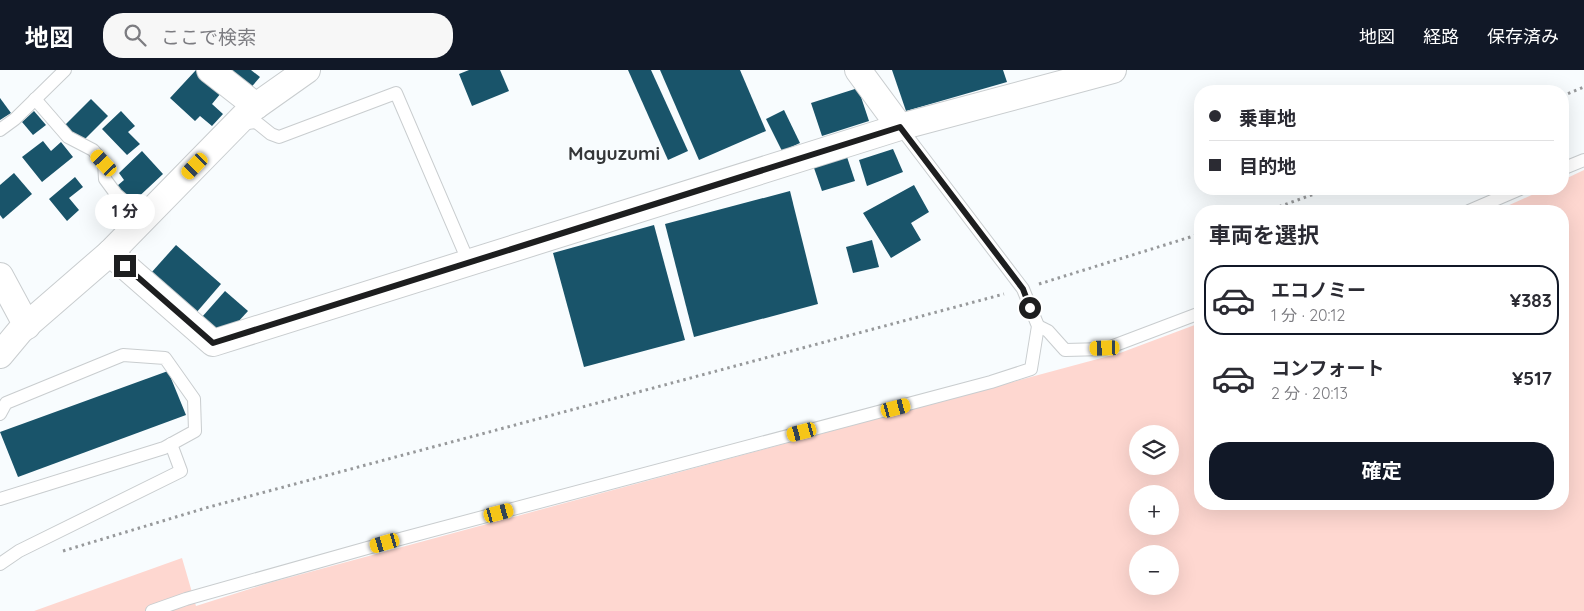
<!DOCTYPE html>
<html lang="ja">
<head>
<meta charset="utf-8">
<style>
	body { margin:0; font-family:Quicksand,"Noto Sans JP",sans-serif; background:#f7f7f7; color:#2b2b33; height:100vh; display:flex; flex-direction:column; font-size:19px; white-space:nowrap }
	* { box-sizing:border-box; margin:0 }
	p { font-size:16px; color:#7c7c81 }
	.icon { flex:none; width:28px; height:28px; fill:none; stroke:currentColor; stroke-width:2; stroke-linecap:round; stroke-linejoin:round }
	.map { position:relative; flex:1; overflow:hidden }
	.drawer { position:absolute; left:1194px; top:135px; width:375px; height:305px; display:flex; flex-direction:column; background:#fff; border-radius:20px; box-shadow:0 5px 20px #0002 }
	.drawer>* { flex:none }
	.guide { position:absolute; left:1194px; top:15px; width:375px; height:110px; border-radius:20px; box-shadow:0 5px 20px #0002; display:grid; align-content:center; height:110px; padding:0 15px; background:#fff }
	.fabs { position:absolute; left:1129px; top:355px; display:grid; gap:10px }
	.fabs a { display:grid; place-items:center; width:50px; height:50px; border-radius:50%; background:#fff; box-shadow:0 5px 20px #0002; font-size:25px }
	.end { position:absolute; width:22px; height:22px; margin:-11px; border:6px solid #1d1e1f; background:#fff; box-shadow:0 0 0 2px #fff }
	.from { border-radius:50% }
	.bubble { position:absolute; height:35px; border-radius:18px; background:#fff; box-shadow:0 5px 20px #0002; font-size:16px; font-weight:700; line-height:35px; text-align:center }
	.car { position:absolute; width:15px; height:30px; margin:-15px -8px; border-radius:6px; box-shadow:0 0 4px 1px #0007; background:linear-gradient(#f5c518 24%,#345 0 40%,#f5c518 0 76%,#345 0 86%,#f5c518 0) }
	.guide b { display:flex; align-items:center; gap:18px; height:48px; font-size:19px }
	.guide b+b { border-top:1px solid #e1e1e2 }
	.guide i { width:12px; height:12px; background:#2b2b33 }
	ul { padding:0; list-style:none }
	li { display:flex; align-items:center; gap:15px; height:70px; margin:0 10px 8px; padding:0 5px; border:2px solid transparent; border-radius:20px }
	li div { flex:1 }
	li b { display:block; font-size:19px }
	li em { font-style:normal; font-weight:700 }
	li.current { border-color:#111827 }
	li>.icon { width:45px; height:45px; stroke-width:1.5 }
	h2 { padding:0 15px; font-size:22px; line-height:60px }
	.action { display:flex; gap:10px; margin-top:auto; padding:10px 15px }
	.action a { flex:1; height:58px; border-radius:20px; background:#111827; color:#fff; font-size:20px; font-weight:700; line-height:58px; text-align:center }
	header { display:flex; align-items:center; gap:30px; box-sizing:border-box; height:70px; padding:0 25px; background:#111827; color:#fff }
	header strong { font-size:24px }
	nav { display:flex; gap:28px; margin-inline-start:auto; font-size:18px }
	.search { width:350px; height:45px; background:#f7f7f7; display:flex; align-items:center; gap:12px; box-sizing:border-box; padding:0 18px; border-radius:20px; color:#7c7c81; font-size:19px }
	.map>svg:first-child { display:block }
	.green { fill:#fed7d0; fill-rule:evenodd }
	.building { fill:#19546a }
	.lines { fill:none; stroke-linecap:round; stroke-linejoin:round }
	.lane-casing { stroke:#c9cdcf; stroke-width:14 }
	.street-casing { stroke:#c9cdcf; stroke-width:28 }
	.path { stroke:#97999b; stroke-width:3; stroke-dasharray:2.5 4; stroke-linecap:butt }
	.lane { stroke:#fff; stroke-width:12 }
	.street { stroke:#fff; stroke-width:26 }
	.route { stroke:#1d1e1f; stroke-width:6 }
	.labels { text-anchor:middle; stroke-width:5; stroke-linejoin:round; paint-order:stroke }
	.quarter-label { font-size:19px; font-weight:bold; fill:#343638; stroke:#f8fcfe }
</style>
</head>
<body>
<header>
<strong>地図</strong>
<div class="search"><svg class="icon" aria-label="search" viewBox="0 0 24 24"><circle cx="10" cy="10" r="6"/><path d="M15 15l6 6"/></svg>ここで検索</div>
<nav><a>地図</a><a>経路</a><a>保存済み</a></nav>
</header>
<div class="map">
<svg width="1584" height="541" viewBox="0 0 1584 541">
	<rect width="100%" height="100%" fill="#f8fcfe"/>
	<path class="green" d="M1584,100V541H34L182,488L196,536L269,513L1120,283L1200,253V434H1562V141H1496L1545,119H1562L1563,110ZM1138,364H1170V396H1138ZM1138,424H1170V456H1138ZM1138,484H1170V516H1138Z"/>
	<g class="building">
		<path d="M196,0L221,23L212,34L223,44L212,56L200,46L195,51L170,28Z"/>
		<path d="M221,0H251L260,7L248,21Z"/>
		<path d="M469,0H500L509,21L472,36L459,4Z"/>
		<path d="M628,0H651L688,81L668,90Z"/>
		<path d="M660,0H740L766,61L699,90Z"/>
		<path d="M892,0H1003L1007,12L906,41Z"/>
		<path d="M858,18L869,51L822,66L811,33Z"/>
		<path d="M0,28L11,43L0,50Z"/>
		<path d="M91,29L108,46L82,72L65,55Z"/>
		<path d="M784,40L800,73L782,81L766,49Z"/>
		<path d="M34,41L46,55L33,65L22,52Z"/>
		<path d="M121,41L135,56L128,62L140,74L127,85L102,59Z"/>
		<path d="M43,71L51,81L61,72L73,87L42,112L22,87Z"/>
		<path d="M893,79L903,102L867,116L859,90Z"/>
		<path d="M142,81L163,104L132,133L117,116L124,110L119,103Z"/>
		<path d="M847,87L855,111L822,121L814,98Z"/>
		<path d="M14,103L32,124L3,149L0,145V115Z"/>
		<path d="M75,107L83,117L69,128L79,140L67,151L49,129Z"/>
		<path d="M914,115L929,142L911,153L921,170L891,188L863,143Z"/>
		<path d="M790,121L818,234L694,267L665,154Z"/>
		<path d="M654,155L685,270L584,297L553,183Z"/>
		<path d="M872,170L879,197L853,203L846,177Z"/>
		<path d="M176,175L221,214L196,243L151,203Z"/>
		<path d="M225,221L248,241L237,253L214,259L202,247Z"/>
		<path d="M168,301L186,345L18,407L0,362Z"/>
	</g>
	<g class="lines">
		<defs>
			<g id="lane">
				<path d="M35,29L68,67L93,80L104,93L105,109L116,124L144,148"/>
				<path d="M240,54L256,52L271,64L279,67L396,23L469,193"/>
				<path d="M0,60L15,49L65,0"/>
				<path d="M1562,99L1584,90"/>
				<path d="M1469,141L1520,119"/>
				<path d="M1038,256L1048,261L1065,280L1105,279L1200,243"/>
				<path d="M0,344L6,333L123,285L165,288L194,329L195,361L164,378L0,429"/>
				<path d="M0,494L19,481L181,401L171,374"/>
				<path d="M152,541L186,529L385,473L991,312L1031,299L1038,256L1023,219L900,57"/>
			</g>
			<g id="street">
				<path d="M210,0L256,36"/>
				<path d="M858,0L900,57"/>
				<path d="M110,183L213,273L900,57L1113,0"/>
				<path d="M0,206L27,256"/>
				<path d="M0,285L20,261L110,183L249,41L307,0"/>
			</g>
		</defs>
		<use href="#lane" class="lane-casing"/>
		<use href="#street" class="street-casing"/>
		<g class="path">
			<path d="M1562,26L1584,17"/>
			<path d="M1267,141L1328,119"/>
			<path d="M1039,214L1200,164"/>
			<path d="M63,481L209,437L1004,224"/>
		</g>
		<use href="#lane" class="lane"/>
		<use href="#street" class="street"/>
	</g>
	<g class="lines">
		<path class="route" d="M125,196L213,273L900,57L1014,207L1023,219L1030,238"/>
	</g>
	<g class="labels">
		<g class="quarter-label">
			<text x="614" y="90">Mayuzumi</text>
		</g>
	</g>
</svg>
<div class="fabs">
<a><svg class="icon" aria-label="layers" viewBox="0 0 24 24"><path d="M12 4l9 5-9 5-9-5zM3 14l9 5 9-5"/></svg></a>
<a>+</a>
<a>−</a>
</div>
<i class="end from" style="left:1030px;top:238px"></i>
<i class="end" style="left:125px;top:196px"></i>
<div class="bubble" style="left:95px;top:124px;width:60px">1 分</div>
<i class="car" style="left:104px;top:93px;rotate:317deg"></i>
<i class="car" style="left:195px;top:96px;rotate:224deg"></i>
<i class="car" style="left:1105px;top:278px;rotate:268deg"></i>
<i class="car" style="left:896px;top:338px;rotate:75deg"></i>
<i class="car" style="left:802px;top:362px;rotate:255deg"></i>
<i class="car" style="left:499px;top:443px;rotate:75deg"></i>
<i class="car" style="left:385px;top:473px;rotate:254deg"></i>
<div class="guide">
<b><i class="from"></i>乗車地</b>
<b><i></i>目的地</b>
</div>
<section class="drawer">
<h2>車両を選択</h2>
<ul>
<li class="current"><svg class="icon" aria-label="car" viewBox="0 0 24 24"><path d="M5 17H2v-5l4-1 3-4h7l3 4 3 1v5h-3M9 17h6M6 11h13"/><circle cx="7" cy="17" r="2"/><circle cx="17" cy="17" r="2"/></svg><div><b>エコノミー</b><p>1 分 · 20:12</p></div><em>¥383</em></li>
<li><svg class="icon" aria-label="car" viewBox="0 0 24 24"><path d="M5 17H2v-5l4-1 3-4h7l3 4 3 1v5h-3M9 17h6M6 11h13"/><circle cx="7" cy="17" r="2"/><circle cx="17" cy="17" r="2"/></svg><div><b>コンフォート</b><p>2 分 · 20:13</p></div><em>¥517</em></li>
</ul>
<div class="action"><a>確定</a></div>
</section>
</div>
</body>
</html>
